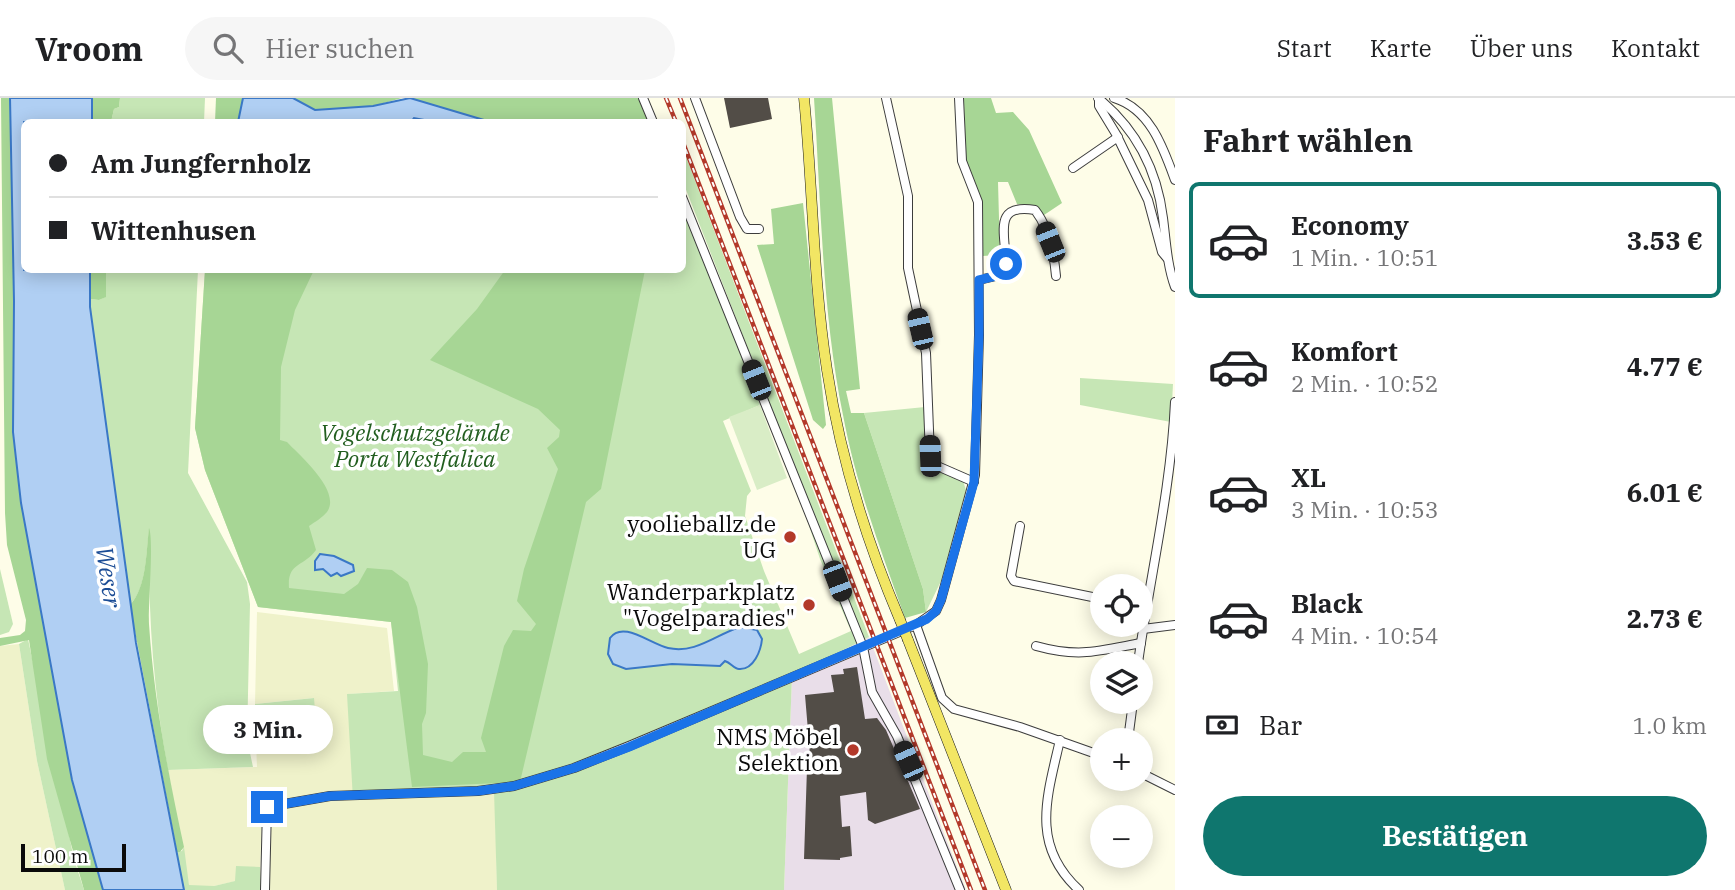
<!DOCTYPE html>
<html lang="de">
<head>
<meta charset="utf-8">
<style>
	body { margin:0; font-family:"IBM Plex Serif",serif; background:#f6f6f6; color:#202124; height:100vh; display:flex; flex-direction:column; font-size:26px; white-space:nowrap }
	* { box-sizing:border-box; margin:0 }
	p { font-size:23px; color:#757577 }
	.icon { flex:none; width:38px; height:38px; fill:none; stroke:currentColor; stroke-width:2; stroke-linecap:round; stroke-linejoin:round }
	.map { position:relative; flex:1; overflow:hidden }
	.details { display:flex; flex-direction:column; background:#fff; width:560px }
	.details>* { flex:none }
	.top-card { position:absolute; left:21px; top:21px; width:665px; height:154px; border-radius:10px; box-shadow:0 4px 18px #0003; display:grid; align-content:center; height:154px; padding:0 28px; background:#fff }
	.controls { position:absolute; left:1090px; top:476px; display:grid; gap:14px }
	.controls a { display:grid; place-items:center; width:63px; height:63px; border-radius:50%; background:#fff; box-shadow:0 4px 18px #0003; font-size:35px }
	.scale { position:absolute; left:21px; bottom:18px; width:105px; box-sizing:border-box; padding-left:7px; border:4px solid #0a0a0a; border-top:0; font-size:19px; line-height:24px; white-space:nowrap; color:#0a0a0a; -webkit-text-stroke:5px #fff; paint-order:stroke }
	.end { position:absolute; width:32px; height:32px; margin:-16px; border:9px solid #1a73e8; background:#fff; box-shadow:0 0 0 4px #fff }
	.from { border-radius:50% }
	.bubble { position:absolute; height:49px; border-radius:24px; background:#fff; box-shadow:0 4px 18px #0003; font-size:23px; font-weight:700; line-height:49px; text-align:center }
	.car { position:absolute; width:21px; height:42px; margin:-21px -10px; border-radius:9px; box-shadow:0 0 5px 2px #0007; background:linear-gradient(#222 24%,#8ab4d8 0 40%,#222 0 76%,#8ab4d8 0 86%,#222 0) }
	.top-card b { display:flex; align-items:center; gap:24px; height:66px; font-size:26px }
	.top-card b+b { border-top:2px solid #e0e0e0 }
	.top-card i { width:18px; height:18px; background:#202124 }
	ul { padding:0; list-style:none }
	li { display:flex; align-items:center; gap:21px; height:116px; margin:0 14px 10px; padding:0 14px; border:4px solid transparent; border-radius:10px }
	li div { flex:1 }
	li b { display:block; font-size:26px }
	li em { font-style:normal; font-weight:700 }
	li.selected { border-color:#0f766e }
	li>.icon { width:63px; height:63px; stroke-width:1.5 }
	h2 { padding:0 28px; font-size:32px; line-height:84px }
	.pay { display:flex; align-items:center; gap:18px; height:77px; padding:0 28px; font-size:26px }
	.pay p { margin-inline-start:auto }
	.action { display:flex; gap:14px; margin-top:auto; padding:14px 28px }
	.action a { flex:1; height:80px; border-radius:42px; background:#0f766e; color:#fff; font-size:28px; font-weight:700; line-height:80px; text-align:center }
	header { display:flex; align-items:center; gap:42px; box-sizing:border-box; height:98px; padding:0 35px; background:#fff; border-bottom:2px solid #e0e0e0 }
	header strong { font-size:33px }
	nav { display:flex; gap:38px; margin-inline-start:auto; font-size:24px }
	.search { width:490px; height:63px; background:#f6f6f6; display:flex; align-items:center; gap:18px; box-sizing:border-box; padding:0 24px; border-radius:38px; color:#757577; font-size:26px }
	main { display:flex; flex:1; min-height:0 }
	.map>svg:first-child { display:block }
	.industrial { fill:#e9dee9 }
	.farmland { fill:#eff2ca }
	.green { fill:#c6e6b5 }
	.forest { fill:#a7d695 }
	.pitch { fill:#d9edc6 }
	.water { fill:#b0cff3; stroke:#3a78c6; stroke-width:2 }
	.building { fill:#524d47 }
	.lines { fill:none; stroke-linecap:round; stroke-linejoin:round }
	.minor-casing { stroke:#3d3d3d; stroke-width:10 }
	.major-casing { stroke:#1b1b1b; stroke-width:11 }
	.minor { stroke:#fff; stroke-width:8 }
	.major { stroke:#f2e664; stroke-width:10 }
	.rail-casing { stroke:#b3392a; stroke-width:4.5 }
	.rail { stroke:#fff; stroke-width:2; stroke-dasharray:5; stroke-linecap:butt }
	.major-bridge-casing { stroke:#1b1b1b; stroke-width:11; stroke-linecap:butt }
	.major-bridge { stroke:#f2e664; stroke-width:10 }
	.route { stroke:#1a73e8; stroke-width:9 }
	.poi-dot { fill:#b3392a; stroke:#fff; stroke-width:2.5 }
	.labels { text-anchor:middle; stroke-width:7; stroke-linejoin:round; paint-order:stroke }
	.park-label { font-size:23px; font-style:italic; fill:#225e1f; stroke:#fff }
	.poi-label { font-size:23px; fill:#0a0a0a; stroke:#fff; text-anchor:end }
	.water-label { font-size:24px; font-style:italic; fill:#1b4c95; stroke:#fff }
</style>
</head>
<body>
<header>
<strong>Vroom</strong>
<div class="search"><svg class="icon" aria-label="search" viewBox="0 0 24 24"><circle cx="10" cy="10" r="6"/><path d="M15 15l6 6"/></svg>Hier suchen</div>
<nav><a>Start</a><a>Karte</a><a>Über uns</a><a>Kontakt</a></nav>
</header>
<main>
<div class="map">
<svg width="1175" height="792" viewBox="0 0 1175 792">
	<rect width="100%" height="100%" fill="#fefde8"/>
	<path class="industrial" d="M869,539L943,733L966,792H784L792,578Z"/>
	<g class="farmland">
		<path d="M257,514L387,530L394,593L348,596L495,693L497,792H269V716L262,718L260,769H236V783L214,788H189L168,672L257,669L256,643L317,637L313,600L255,606Z"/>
		<path d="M19,546L37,663L65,792H0V548Z"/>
	</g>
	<g class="green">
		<path d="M120,0H205L204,24H111L114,11L119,9Z"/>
		<path d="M683,51L869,539L792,578L784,792H497L494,693L353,702L347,596L398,593L391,524L258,509L205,372L195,330L205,172H682L683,108L760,307L723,323L751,393L747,398L745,418L764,473L799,556L851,533L820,461L766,297L683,84Z"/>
		<path d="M106,172H198L188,375L247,484L250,506L247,641L253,669L168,672C153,592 148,513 149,432C146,454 147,490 130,507L90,209V201L99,202L105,199Z"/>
		<path d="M1080,280L1173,286L1171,324L1080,307Z"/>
		<path d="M925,309L928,369L963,383L966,392L942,481L926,514L923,491L864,315Z"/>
		<path d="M0,471L13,526L9,534L0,537Z"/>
		<path d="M28,541L74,761L84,792H65L37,663L19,546Z"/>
		<path d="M314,600L317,637L256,643L255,606Z"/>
		<path d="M184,749L189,787L214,788L235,783L236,768L260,769L261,792H184L177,754L182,753Z"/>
	</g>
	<g class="forest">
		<path d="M1,0H10L14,203L13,334L21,405L72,682L103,792H84L47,661L29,542L0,548V540L20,537L25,533L26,522L7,447L5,415Z"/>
		<path d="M92,0H120L119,9L114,11L111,24H92Z"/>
		<path d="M216,0H243L238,24H215Z"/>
		<path d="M293,0H402L373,8L315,12Z"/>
		<path d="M410,0H640L650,24H468L482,22Z"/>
		<path d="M814,0H832L860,291L846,293L851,315H864L923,491L926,514L905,520C881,453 856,387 843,317C822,214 821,105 814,0Z"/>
		<path d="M964,0H991L996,15L1013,14L1029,32L1062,105L1044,117L1033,108L1017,106L1008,84H998L1000,157L982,158L981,103L965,60Z"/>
		<path d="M803,105L826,327L823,331L813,322L757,147L774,146L771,111Z"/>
		<path d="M90,172H106V199L99,202L90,201Z"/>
		<path d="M205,172H314L295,212L281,269L280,342L287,344C299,357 342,393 327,414C323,419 315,424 309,428L316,452C304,469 287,464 289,490L344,496L358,486L367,470L392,472L408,484L417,509L428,566L426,615L422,626L423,657L452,664L463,654H486L481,640L504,548L513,532L531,533L536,526L517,503L524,471L558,371L547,350L559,339L560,332L538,311L430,262L477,211L505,172H645L601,391L586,404L520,684L412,689L391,524L258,509L205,372L195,330Z"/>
		<path d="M149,430C154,442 148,507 149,526C154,602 168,675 184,749L180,754H177L130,507C147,489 146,453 149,430Z"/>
	</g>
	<path class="pitch" d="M760,307L787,380L757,392L729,319Z"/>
	<g class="water">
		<path d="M10,0H92V24H24V172H90V209L136,545L184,792H103L72,682L21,405L13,334L14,203Z"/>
		<path d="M243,0H293L315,12L373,8L410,0L484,22L435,24L414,20L411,24H238Z"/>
		<path d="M320,456L334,458L353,467L354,473L341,478L337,475L331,478L323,471L315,472V463Z"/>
		<path d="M740,529L757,532L762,541C761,552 754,572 739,571C734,571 731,565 725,563L720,568L672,566L626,571L613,566L608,556L610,540C623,522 650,546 668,550C696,556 715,537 740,529Z"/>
	</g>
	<g class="building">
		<path d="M724,0H768L772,21L730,30Z"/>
		<path d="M857,569L865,621L877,620L886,632L920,711L875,726L868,722L866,694L840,698L842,729L850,728L852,758L840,760V762L804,761L807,670L811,669L805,597L834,594L831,577L844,576L843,571Z"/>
	</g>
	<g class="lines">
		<defs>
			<g id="minor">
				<path d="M643,0L653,24"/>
				<path d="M695,0L740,119L747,131H759"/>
				<path d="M886,0L908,98V170L926,255L930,358L935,367L974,384"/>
				<path d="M1098,0C1136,31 1157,71 1163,120C1166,143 1167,167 1175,189"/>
				<path d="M1114,0C1150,11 1163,49 1175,82"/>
				<path d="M1099,1V8L1116,36L1148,102L1162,154L1167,160"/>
				<path d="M1073,70L1118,39"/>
				<path d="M682,99L863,549L872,594L897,638L960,792"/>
				<path d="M979,182L1000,177L1004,172C1011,146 986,104 1035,112C1049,130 1054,155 1056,178"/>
				<path d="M1020,428L1011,478L1014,483L1102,501"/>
				<path d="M916,527L942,600L954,611L1020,629L1102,658"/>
				<path d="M1143,531L1175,527"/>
				<path d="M1036,548C1079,560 1099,553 1141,545"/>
				<path d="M1138,565C1150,478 1171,392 1175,304"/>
				<path d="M1060,642C1047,699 1030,747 1079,792"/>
				<path d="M1128,642L1133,604"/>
				<path d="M1141,675L1175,692"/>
				<path d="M265,792L267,709L330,698L478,693L514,688L574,670L629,648L916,527L936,513L941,502L975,377L979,237L978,104L962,63L959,0"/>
			</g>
			<g id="major">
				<path d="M804,0C813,90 813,182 827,272C840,358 866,442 900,522"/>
				<path d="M908,542L1006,792"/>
			</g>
		</defs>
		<use href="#minor" class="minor-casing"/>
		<use href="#major" class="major-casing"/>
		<use href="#minor" class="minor"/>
		<use href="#major" class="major"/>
		<defs>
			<g id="rail">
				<path d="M666,0L676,24"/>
				<path d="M680,0L985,792"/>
				<path d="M682,42L971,792"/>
			</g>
		</defs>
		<use href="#rail" class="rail-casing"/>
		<use href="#rail" class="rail"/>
		<defs>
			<path id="major-bridge" d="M900,522L908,542"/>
		</defs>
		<use href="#major-bridge" class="major-bridge-casing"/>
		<use href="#major-bridge" class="major-bridge"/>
	</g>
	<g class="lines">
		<path class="route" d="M267,709L330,698L478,693L514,688L574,670L629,649L927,521L936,513L941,502L974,384L979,237V182L1000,177L1006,166"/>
	</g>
	<g class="poi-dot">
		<circle cx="790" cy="439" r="7"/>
		<circle cx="809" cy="507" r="7"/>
		<circle cx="853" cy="652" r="7"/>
	</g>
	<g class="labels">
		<g class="park-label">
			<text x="415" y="343">Vogelschutzgelände<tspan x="415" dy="26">Porta Westfalica</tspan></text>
		</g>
		<g class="poi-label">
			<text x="776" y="434">yoolieballz.de<tspan x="776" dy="26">UG</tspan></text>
			<text x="795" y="502">Wanderparkplatz<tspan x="795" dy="26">"Vogelparadies"</tspan></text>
			<text x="839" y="647">NMS Möbel<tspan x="839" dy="26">Selektion</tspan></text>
		</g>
		<g class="water-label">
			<text transform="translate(108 479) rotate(82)" y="8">Weser</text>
		</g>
	</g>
</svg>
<div class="controls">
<a><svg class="icon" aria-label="locate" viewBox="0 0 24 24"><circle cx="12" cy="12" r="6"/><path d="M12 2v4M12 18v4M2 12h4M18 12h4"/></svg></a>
<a><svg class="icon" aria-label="layers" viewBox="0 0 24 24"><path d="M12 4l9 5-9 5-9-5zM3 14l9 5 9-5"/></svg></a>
<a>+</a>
<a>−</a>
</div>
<div class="scale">100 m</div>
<i class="end from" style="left:1006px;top:166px"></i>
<i class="end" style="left:267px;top:709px"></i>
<div class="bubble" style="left:203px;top:607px;width:130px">3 Min.</div>
<i class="car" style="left:1050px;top:144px;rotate:338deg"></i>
<i class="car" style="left:920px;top:231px;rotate:347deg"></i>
<i class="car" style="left:756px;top:282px;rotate:338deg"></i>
<i class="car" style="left:930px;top:358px;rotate:358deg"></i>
<i class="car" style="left:837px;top:483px;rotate:159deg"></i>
<i class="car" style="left:908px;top:663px;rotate:336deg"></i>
<div class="top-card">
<b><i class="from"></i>Am Jungfernholz</b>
<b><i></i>Wittenhusen</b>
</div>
</div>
<section class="details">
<h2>Fahrt wählen</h2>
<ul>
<li class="selected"><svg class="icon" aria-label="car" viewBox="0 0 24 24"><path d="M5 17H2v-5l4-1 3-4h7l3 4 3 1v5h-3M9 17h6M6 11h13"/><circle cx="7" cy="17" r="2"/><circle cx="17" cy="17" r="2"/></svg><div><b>Economy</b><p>1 Min. · 10:51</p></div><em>3.53 €</em></li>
<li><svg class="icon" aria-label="car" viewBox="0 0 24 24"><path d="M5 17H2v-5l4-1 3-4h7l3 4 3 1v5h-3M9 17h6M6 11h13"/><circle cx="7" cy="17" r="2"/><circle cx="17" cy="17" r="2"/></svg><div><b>Komfort</b><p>2 Min. · 10:52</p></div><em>4.77 €</em></li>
<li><svg class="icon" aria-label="car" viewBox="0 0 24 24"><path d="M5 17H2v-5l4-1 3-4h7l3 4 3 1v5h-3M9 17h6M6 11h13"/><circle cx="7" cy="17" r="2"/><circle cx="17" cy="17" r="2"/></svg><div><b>XL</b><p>3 Min. · 10:53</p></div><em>6.01 €</em></li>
<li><svg class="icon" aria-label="car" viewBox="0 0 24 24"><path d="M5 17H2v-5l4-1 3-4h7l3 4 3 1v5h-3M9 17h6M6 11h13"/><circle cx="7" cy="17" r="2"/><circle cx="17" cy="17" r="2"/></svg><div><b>Black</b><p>4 Min. · 10:54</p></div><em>2.73 €</em></li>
</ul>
<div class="pay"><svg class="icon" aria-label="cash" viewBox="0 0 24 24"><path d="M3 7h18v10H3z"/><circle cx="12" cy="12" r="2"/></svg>Bar<p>1.0 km</p></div>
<div class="action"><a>Bestätigen</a></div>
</section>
</main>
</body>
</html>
